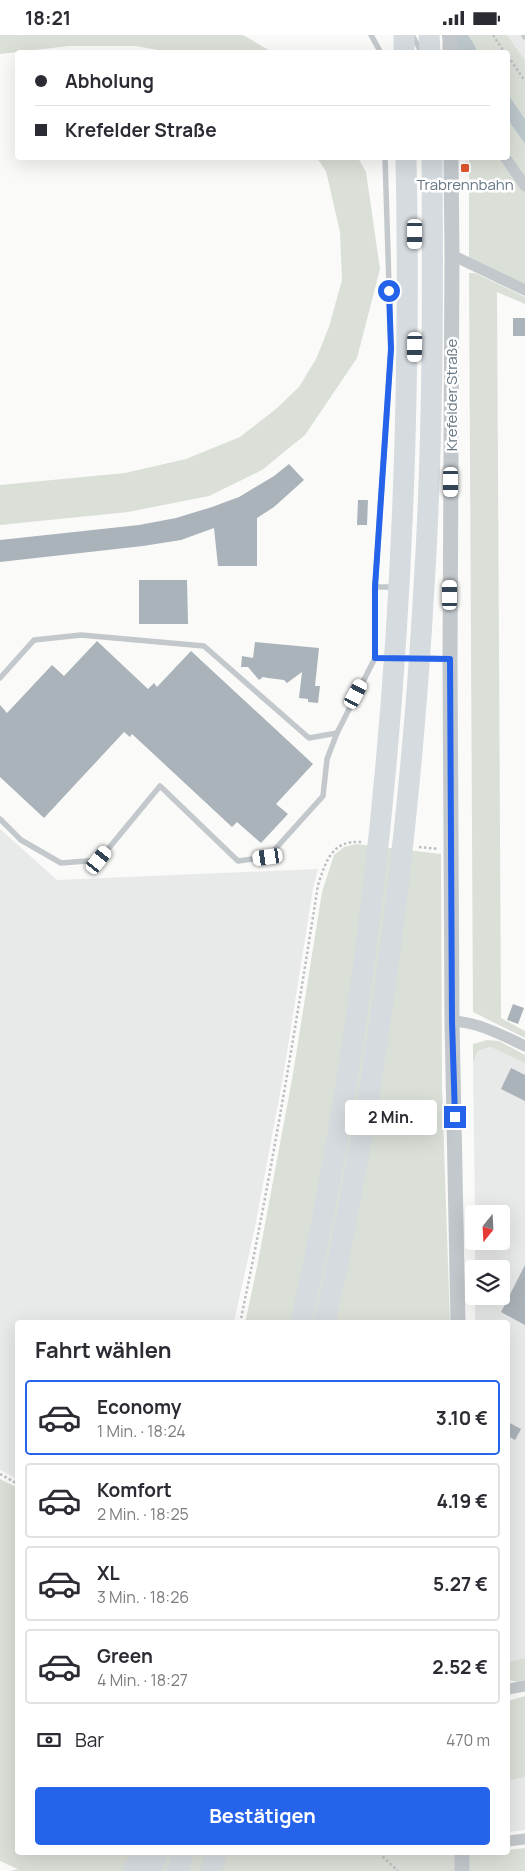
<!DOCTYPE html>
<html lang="de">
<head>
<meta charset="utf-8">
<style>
	body { margin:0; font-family:Manrope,sans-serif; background:#f2f2f3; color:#2b2b33; height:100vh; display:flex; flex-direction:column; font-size:19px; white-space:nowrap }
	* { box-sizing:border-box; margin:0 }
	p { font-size:16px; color:#7c7c81 }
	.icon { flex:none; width:28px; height:28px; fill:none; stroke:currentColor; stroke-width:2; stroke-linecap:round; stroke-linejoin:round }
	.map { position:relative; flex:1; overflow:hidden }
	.sheet { position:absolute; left:15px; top:1285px; width:495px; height:535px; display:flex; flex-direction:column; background:#fff; border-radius:5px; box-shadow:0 5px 20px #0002 }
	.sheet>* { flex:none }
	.banner { position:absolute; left:15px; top:15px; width:495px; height:110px; border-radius:5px; box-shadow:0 5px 20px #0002; display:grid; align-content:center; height:110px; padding:0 20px; background:#fff }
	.needle { width:32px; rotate:198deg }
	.controls { position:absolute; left:465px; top:1170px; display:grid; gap:10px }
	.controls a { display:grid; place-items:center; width:45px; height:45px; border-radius:5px; background:#fff; box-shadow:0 5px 20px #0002; font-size:25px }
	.end { position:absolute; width:22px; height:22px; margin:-11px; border:6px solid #2563eb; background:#fff; box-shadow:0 0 0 2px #fff }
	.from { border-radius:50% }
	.bubble { position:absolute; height:35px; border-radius:5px; background:#fff; box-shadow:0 5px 20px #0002; font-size:16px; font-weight:700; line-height:35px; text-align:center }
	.car { position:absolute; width:15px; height:30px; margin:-15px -8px; border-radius:6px; box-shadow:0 0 4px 1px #0007; background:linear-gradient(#fff 24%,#345 0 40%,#fff 0 76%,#345 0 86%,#fff 0) }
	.banner b { display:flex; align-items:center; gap:18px; height:48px; font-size:19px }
	.banner b+b { border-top:1px solid #e1e1e2 }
	.banner i { width:12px; height:12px; background:#2b2b33 }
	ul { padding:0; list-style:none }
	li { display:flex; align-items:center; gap:15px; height:75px; margin:0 10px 8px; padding:0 10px; border:2px solid #e1e1e2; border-radius:5px }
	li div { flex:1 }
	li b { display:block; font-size:19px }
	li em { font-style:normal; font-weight:700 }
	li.current { border-color:#2563eb }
	li>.icon { width:45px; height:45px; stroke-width:1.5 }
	h2 { padding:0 20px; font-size:22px; line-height:60px }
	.pay { display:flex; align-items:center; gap:12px; height:55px; padding:0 20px; font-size:19px }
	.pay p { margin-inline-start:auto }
	.primary-button { display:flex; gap:10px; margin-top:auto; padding:10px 20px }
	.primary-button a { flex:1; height:58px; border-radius:5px; background:#2563eb; color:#fff; font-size:20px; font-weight:700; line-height:58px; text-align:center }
	.status { display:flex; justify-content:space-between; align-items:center; height:35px; padding:0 25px; background:#fff; direction:ltr }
	.status svg { height:14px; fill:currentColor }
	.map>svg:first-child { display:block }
	.built { fill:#e8e9e9 }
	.green { fill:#dadfd7 }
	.water { fill:#bbc7cb }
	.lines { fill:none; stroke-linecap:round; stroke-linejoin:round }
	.river { stroke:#bbc7cb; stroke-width:24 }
	.building { fill:#aab3b9 }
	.path { stroke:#bbbfc2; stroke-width:2.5; stroke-dasharray:2.5 2.5; stroke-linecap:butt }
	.service { stroke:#c3c8cc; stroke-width:5.5 }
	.minor { stroke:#c3c8cc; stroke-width:11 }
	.tertiary { stroke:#c3c8cc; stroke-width:15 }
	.motorway { stroke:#d6dbdf; stroke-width:21 }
	.route { stroke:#2563eb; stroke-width:6 }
	.poi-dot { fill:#e4572e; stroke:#fff; stroke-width:2 }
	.labels { text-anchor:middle; stroke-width:5; stroke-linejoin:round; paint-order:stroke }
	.poi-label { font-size:15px; fill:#657683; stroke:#fff }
	.street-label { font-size:15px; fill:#657683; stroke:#fff }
</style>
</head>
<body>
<div class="status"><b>18:21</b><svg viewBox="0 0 49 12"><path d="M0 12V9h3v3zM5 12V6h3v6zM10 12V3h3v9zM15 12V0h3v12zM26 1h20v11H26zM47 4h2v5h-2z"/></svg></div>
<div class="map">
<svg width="525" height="1836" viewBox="0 0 525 1836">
	<rect width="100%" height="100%" fill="#fafaf8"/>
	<g class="built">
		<path d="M507,0H525V25Z"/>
		<path d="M0,794L57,845L318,834L313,854L283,1042L255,1192L234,1287L18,1288L17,1444L0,1435Z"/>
		<path d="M492,1012L525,1028V1623L508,1627V1288L475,1287V1261H501V1234H475V1206H501V1179H475L473,1028L478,1016Z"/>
		<path d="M525,1742V1795L508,1797V1746Z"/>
	</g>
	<g class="green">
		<path d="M0,0H243L272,17L174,18L136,11H69L0,19Z"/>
		<path d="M468,0H507L525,25V84L508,59V18L478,17L468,4Z"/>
		<path d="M508,85L525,109V142L508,117Z"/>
		<path d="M317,123H358L366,137L380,234L357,323L305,400L262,435L209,461L128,477L0,490V450L125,438L186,424L240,402L276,374L299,352L316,324L329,292L342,245L340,197L326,136Z"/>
		<path d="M469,123H500L525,157V250L469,224Z"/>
		<path d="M469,238H475L525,262V269L497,257L501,983L525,996V1003L473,977Z"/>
		<path d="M356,809L441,819L442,1053L450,1287L245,1288L257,1232L293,1039L322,857L334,820L344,812Z"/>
		<path d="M487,1005L499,1006L525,1020V1028L491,1012L478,1016L473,1028V1009Z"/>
		<path d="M0,1444L18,1453V1818H508V1815L525,1813V1836H11L18,1834L0,1826Z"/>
		<path d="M525,1623V1645L519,1647L508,1645V1627Z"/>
		<path d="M525,1661V1742L508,1746V1666Z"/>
	</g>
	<path class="water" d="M508,59L525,84V109L508,85Z"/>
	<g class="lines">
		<path class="river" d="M454,0L465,18"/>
	</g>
	<g class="building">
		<rect x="513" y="283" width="12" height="18"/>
		<path d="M289,429L304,445L274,472L257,483V531H218L214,493L181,505L143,511L0,527V505L139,490L176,483L212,472L239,462L274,441Z"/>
		<path d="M358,465H368L367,490H357Z"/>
		<path d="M139,545H187L188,589H139Z"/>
		<path d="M97,606L148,654L154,648L157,652L191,616L313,729L276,769L288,779L261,808L237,787L232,792L132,699L130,702L124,697L44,783L0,742V670L7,678L52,630L64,641Z"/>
		<path d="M255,607L319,613L315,651H320L318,668L308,667V664L299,663L302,637L287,648L284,645L268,643L263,642L259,645L248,632H241L242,621L253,623Z"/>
		<path d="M513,969L524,973L518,989L507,985Z"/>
		<path d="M511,1033L525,1040V1066L501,1054Z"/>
		<path d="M525,1230V1290L501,1277Z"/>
		<path d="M508,1387L521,1394L515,1405L508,1401Z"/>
	</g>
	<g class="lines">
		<g class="path">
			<path d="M493,0L505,18"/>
			<path d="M508,21L525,46"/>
			<path d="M466,139L467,122"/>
			<path d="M419,812L438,814"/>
			<path d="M240,1288C271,1142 295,996 318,850C326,826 332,805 361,807"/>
			<path d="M0,1439L18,1449"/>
			<path d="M379,1818L398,1836"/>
		</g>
		<g class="service">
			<path d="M371,0L381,18"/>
			<path d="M412,0L422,18"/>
			<path d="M524,0L525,2"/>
			<path d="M375,552H395"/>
			<path d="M375,623V552L391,314L385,122"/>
			<path d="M424,623L450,624"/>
			<path d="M0,643L34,605L81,600L204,611L309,703L337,698"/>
			<path d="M0,784L21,805L61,828L99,825L160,751L238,826L268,822L323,761L327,724L337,698L375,623H415"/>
		</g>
		<g class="minor">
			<path d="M505,122L525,151"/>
			<path d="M452,220L525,255"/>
			<path d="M452,986C478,987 502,1000 525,1011"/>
			<path d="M508,1654L525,1651"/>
			<path d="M508,1806L525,1804"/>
		</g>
		<g class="tertiary">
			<path d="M450,0V18"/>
			<path d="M451,122L452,220L450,624L452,986L458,1288"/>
			<path d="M462,1836V1818"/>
		</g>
		<g class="motorway">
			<path d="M404,0V18"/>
			<path d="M429,0L430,18"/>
			<path d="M301,1288C385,905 414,513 406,122"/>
			<path d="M325,1288C378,1046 410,800 424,552C433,409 433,266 432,122"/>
			<path d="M133,1836L142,1818"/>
			<path d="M151,1836L157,1818"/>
			<path d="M177,1836L183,1818"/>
			<path d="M211,1836L216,1818"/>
		</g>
	</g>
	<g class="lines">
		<path class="route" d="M389,256L391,314L375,552V623L450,624L452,986L455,1082"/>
	</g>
	<rect class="poi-dot" x="460" y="128" width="10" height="10" rx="2.5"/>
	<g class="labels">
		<g class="poi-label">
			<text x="465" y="155">Trabrennbahn</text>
		</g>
		<g class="street-label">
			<text transform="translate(452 360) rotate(-90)" y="5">Krefelder Straße</text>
		</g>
	</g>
</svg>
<div class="controls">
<a><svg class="needle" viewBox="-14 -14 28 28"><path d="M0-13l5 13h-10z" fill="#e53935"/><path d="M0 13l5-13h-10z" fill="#7c7c81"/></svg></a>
<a><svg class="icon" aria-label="layers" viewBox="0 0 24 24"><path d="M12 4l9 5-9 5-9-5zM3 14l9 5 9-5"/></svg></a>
</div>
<i class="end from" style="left:389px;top:256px"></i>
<i class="end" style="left:455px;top:1082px"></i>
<div class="bubble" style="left:345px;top:1065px;width:92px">2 Min.</div>
<i class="car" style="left:415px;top:199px;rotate:180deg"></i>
<i class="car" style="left:415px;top:312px;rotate:181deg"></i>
<i class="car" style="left:451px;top:447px;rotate:180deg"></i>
<i class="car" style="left:450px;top:560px;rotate:0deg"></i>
<i class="car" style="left:356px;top:659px;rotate:28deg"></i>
<i class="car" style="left:268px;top:822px;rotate:262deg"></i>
<i class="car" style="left:99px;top:825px;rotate:39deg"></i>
<div class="banner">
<b><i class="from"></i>Abholung</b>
<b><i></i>Krefelder Straße</b>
</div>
<section class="sheet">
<h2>Fahrt wählen</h2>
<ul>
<li class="current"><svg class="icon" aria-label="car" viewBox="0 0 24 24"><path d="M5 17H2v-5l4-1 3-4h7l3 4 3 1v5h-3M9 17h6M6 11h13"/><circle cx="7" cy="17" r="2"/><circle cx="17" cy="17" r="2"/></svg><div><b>Economy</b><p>1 Min. · 18:24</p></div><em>3.10 €</em></li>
<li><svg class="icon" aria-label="car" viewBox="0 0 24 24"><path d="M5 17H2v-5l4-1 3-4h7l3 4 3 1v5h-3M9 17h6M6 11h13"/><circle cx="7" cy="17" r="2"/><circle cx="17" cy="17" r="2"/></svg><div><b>Komfort</b><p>2 Min. · 18:25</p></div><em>4.19 €</em></li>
<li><svg class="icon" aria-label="car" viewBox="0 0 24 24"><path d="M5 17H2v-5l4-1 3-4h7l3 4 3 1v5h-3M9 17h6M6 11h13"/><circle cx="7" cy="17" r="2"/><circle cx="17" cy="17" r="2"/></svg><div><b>XL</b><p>3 Min. · 18:26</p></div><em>5.27 €</em></li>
<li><svg class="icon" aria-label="car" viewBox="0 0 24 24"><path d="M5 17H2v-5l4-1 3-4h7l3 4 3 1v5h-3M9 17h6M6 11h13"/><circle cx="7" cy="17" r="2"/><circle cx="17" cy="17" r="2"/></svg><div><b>Green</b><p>4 Min. · 18:27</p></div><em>2.52 €</em></li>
</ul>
<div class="pay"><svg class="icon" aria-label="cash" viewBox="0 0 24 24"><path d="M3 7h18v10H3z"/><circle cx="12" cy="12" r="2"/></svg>Bar<p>470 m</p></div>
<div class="primary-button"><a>Bestätigen</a></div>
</section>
</div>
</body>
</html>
